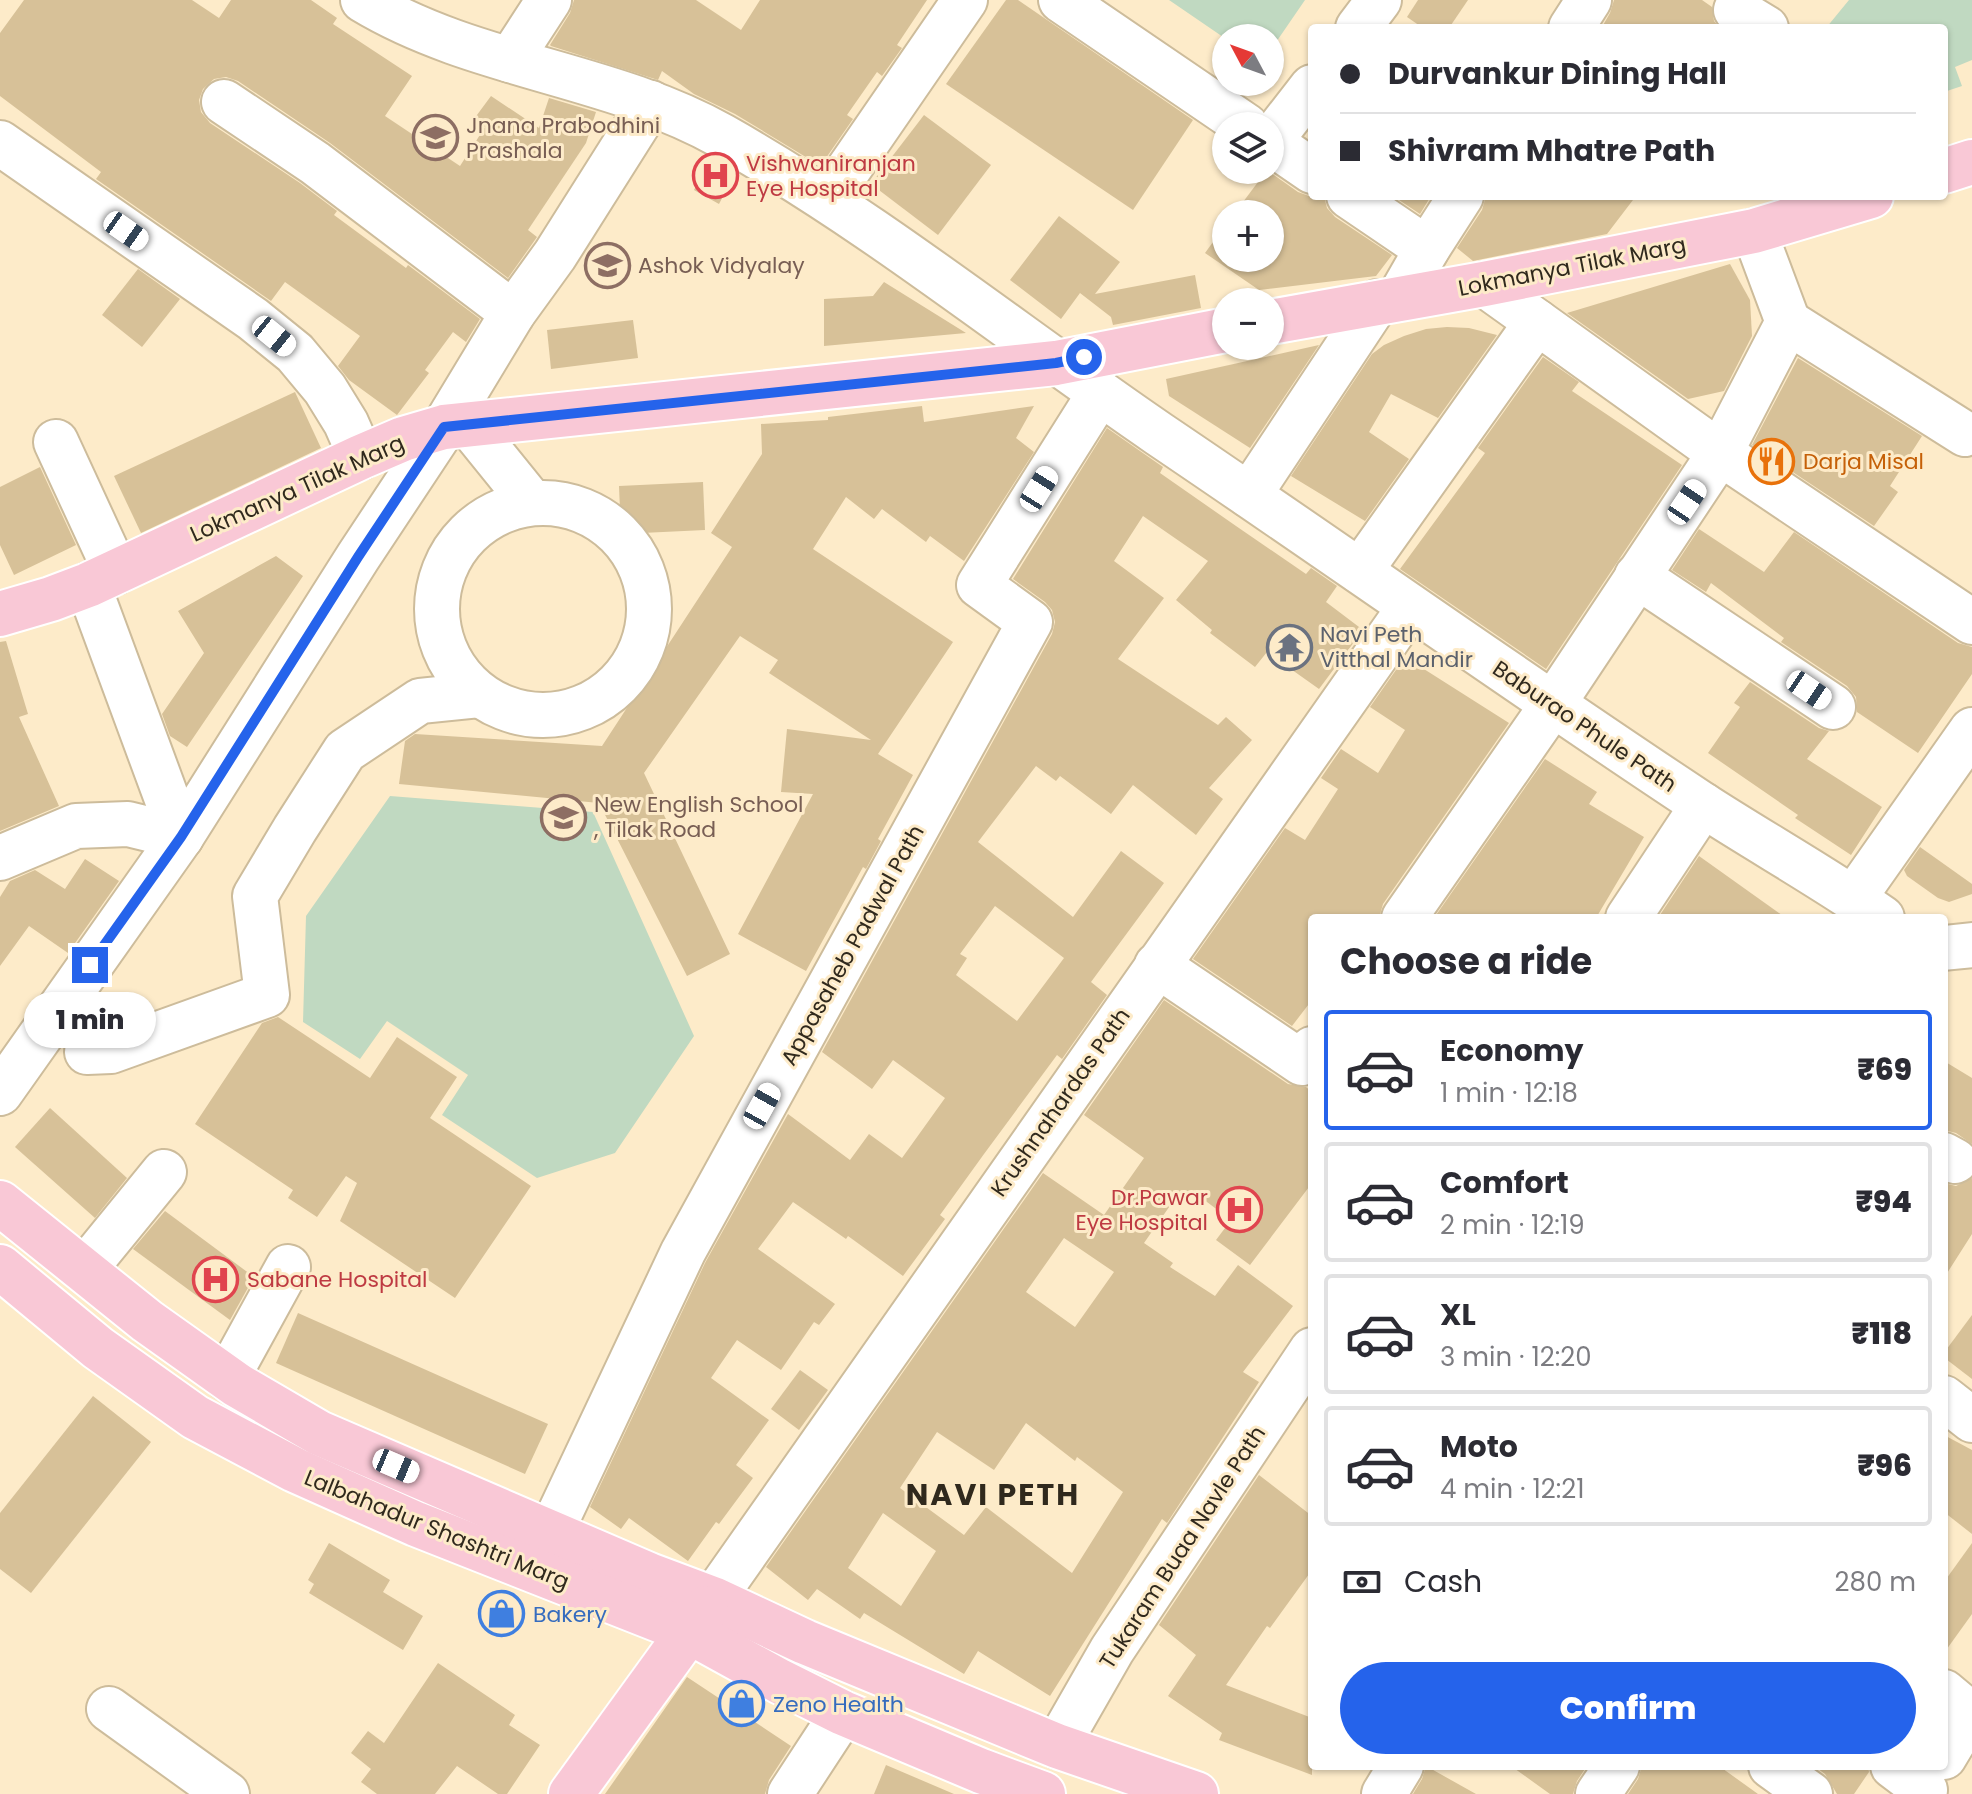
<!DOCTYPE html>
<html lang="en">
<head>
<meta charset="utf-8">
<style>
	body { margin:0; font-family:Poppins,sans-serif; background:#f7f7f7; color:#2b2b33; height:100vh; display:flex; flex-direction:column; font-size:30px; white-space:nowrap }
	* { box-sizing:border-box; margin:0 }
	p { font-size:26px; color:#7c7c81 }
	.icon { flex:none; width:44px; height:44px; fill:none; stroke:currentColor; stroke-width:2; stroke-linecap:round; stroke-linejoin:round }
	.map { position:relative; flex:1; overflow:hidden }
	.sheet { position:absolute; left:1308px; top:914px; width:640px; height:856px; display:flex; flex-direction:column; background:#fff; border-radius:8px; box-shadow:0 2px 6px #0004 }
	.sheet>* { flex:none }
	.banner { position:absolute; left:1308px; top:24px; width:640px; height:176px; border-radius:8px; box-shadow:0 2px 6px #0004; display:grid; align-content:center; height:176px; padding:0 32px; background:#fff }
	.needle { width:52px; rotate:311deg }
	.fabs { position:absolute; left:1212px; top:24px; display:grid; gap:16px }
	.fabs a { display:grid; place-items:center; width:72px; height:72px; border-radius:50%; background:#fff; box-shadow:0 2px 6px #0004; font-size:40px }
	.end { position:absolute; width:36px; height:36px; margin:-18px; border:10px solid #2563eb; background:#fff; box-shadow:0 0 0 4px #fff }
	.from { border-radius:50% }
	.bubble { position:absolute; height:56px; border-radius:28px; background:#fff; box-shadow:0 2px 6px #0004; font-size:26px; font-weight:800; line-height:56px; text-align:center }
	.car { position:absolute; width:24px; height:48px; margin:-24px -12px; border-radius:10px; box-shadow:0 0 6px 2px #0007; background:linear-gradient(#fff 24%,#345 0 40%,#fff 0 76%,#345 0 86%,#fff 0) }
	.banner b { display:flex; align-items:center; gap:28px; height:76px; font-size:30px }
	.banner b+b { border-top:2px solid #e1e1e2 }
	.banner i { width:20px; height:20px; background:#2b2b33 }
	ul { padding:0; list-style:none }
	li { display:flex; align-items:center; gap:24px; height:120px; margin:0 16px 12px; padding:0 16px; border:4px solid #e1e1e2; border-radius:8px }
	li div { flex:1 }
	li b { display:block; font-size:30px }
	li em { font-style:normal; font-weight:800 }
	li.selected { border-color:#2563eb }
	li>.icon { width:72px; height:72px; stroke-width:1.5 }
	h2 { padding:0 32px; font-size:36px; line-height:96px }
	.pay { display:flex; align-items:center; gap:20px; height:88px; padding:0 32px; font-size:30px }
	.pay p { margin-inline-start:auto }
	.cta { display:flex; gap:16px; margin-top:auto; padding:16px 32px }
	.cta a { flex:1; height:92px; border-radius:48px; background:#2563eb; color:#fff; font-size:32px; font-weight:800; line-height:92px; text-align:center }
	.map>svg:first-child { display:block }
	.green { fill:#c0d9c1 }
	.building { fill:#d7c198; fill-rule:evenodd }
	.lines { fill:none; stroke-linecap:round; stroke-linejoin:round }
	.minor-casing { stroke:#cdbc9b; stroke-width:48 }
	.major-casing { stroke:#fff; stroke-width:48 }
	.minor { stroke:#fff; stroke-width:44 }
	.major { stroke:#f9c8d6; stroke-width:44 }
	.route { stroke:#2563eb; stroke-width:10 }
	.labels { text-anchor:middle; stroke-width:6; stroke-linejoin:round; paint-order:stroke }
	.education-label { font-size:22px; fill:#785e54; stroke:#fdebc9; text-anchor:start }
	.health-label { font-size:22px; fill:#be3a42; stroke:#fdebc9; text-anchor:start }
	.street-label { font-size:22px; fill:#30291d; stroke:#fdebc9 }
	.food-label { font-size:22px; fill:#c56008; stroke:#fdebc9; text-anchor:start }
	.worship-label { font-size:22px; fill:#5b616d; stroke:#fdebc9; text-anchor:start }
	.shop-label { font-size:22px; fill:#366cbe; stroke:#fdebc9; text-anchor:start }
	.district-label { font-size:30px; font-weight:bold; letter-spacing:2px; fill:#30291d; stroke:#fdebc9 }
</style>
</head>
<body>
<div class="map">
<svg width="1972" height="1794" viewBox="0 0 1972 1794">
	<rect width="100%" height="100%" fill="#fdebc9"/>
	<g class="green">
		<path d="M1169,0H1305L1270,51V38L1226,39Z"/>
		<path d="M1849,0H1972V60L1955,67L1962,86L1944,92V28H1826Z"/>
		<path d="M390,796L593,812L694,1036L615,1153L537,1178L442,1115L468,1075L387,1021L360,1059L303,1022L306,916Z"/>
	</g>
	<g class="building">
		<path d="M24,0H192L219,18L231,0H311L337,18L333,24L412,76L385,116L460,166L485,127L474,119L491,96L539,128L549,98L596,112L586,143L528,230L537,237L508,278L330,143L238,81L226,77L214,79L203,89L199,100L201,112L210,123L300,183L337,211L334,215L406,268L408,265L480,319L466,342L453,332L425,370L429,373L397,415L349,380L338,366L360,336L285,282L271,301L96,179L101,172L0,96V33Z"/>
		<path d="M574,0H696L741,30L760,0H927L897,45L902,48L882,76L877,72L847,115L853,119L826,158L814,162L735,114L694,94L662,71L658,80L551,46L550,45L570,13Z"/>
		<path d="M1006,0H1018L1193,120L1133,210L946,84Z"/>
		<path d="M1418,0H1468L1449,28H1423L1407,17Z"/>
		<path d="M1614,0H1702L1712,7L1714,21L1720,28H1604L1602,27L1610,13Z"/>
		<path d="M924,115L991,165L938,235L871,184Z"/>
		<path d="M711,159L735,173L719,204L694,190Z"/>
		<path d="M1267,170L1298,192L1309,196H1324L1327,208L1335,217L1392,255L1376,276L1259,290L1205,253L1226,224V258H1270V214H1234Z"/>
		<path d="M1393,196H1431L1420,214Z"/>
		<path d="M1486,196H1636L1607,234L1473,261L1457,248L1482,210Z"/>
		<path d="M1059,216L1120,262L1095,294L1195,275L1201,308L1113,325L1111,317L1080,293L1061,319L1010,280Z"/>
		<path d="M1730,264L1750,300L1752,336L1724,391L1688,399L1567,313Z"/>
		<path d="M138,269L180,299L142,347L102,315Z"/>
		<path d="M884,282L966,333L824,346V299L873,296Z"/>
		<path d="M633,320L638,358L551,369L547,330Z"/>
		<path d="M1447,327L1469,328L1497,335L1438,418L1391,394L1369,432L1409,459L1365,521L1291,476L1372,354L1384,345L1404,336L1426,329Z"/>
		<path d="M1319,345L1250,448L1169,396L1166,379Z"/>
		<path d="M1543,357L1579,382L1572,391L1682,465L1546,669L1400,569L1485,453L1478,448Z"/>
		<path d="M1798,358L1922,436L1890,486L1898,492L1874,526L1752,445Z"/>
		<path d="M295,392L321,448L141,533L114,476Z"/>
		<path d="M922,406L924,422L1034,406L1016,438L1034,452L964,561L930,536L926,542L882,509L874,519L846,497L813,549L953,642L878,754L913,775L878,839L881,841L866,869L863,867L806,971L738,934L813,794L781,792L787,729L871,740L769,673L778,660L740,636L644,773L730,954L687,976L599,803L399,784L405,741L415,734L602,746L732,547L711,533L762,454L761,424L828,420V417Z"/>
		<path d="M1107,428L1163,467L1160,473L1236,526L1306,574L1311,568L1337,586L1326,602L1363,630L1319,689L1267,652L1255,667L1210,633L1212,630L1176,600L1208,561L1143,516L1114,561L1164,598L1118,659L1218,725L1226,717L1252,740L1209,788L1223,799L1196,835L1133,785L1111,814L1060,776L1056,781L1036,766L978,842L1073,917L1121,851L1164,883L1091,982L1107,995L1062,1059L1057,1055L984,1154L940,1215L945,1219L903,1276L848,1236L846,1239L793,1202L758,1249L835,1304L819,1325L814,1322L781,1370L737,1340L711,1378L769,1420L736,1465L753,1478L719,1524L716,1522L688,1561L629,1518L621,1529L590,1507L705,1263L788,1114L850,1160L869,1134L902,1158L945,1098L893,1060L872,1089L822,1052L1052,634L1055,622L1052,610L1045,602L1013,579ZM995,906L1064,958L1017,1021L956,975L967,958L960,954Z"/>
		<path d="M40,467L76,545L14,575L0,545V487Z"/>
		<path d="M703,482L705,530L621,534L619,486Z"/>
		<path d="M1699,529L1764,572L1794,532L1958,643L1972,647V674L1918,753L1857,712L1856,697L1847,686L1781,642L1784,638L1711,583L1706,592L1672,570Z"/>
		<path d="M276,556L303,576L187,747L170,736L162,714L204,653L178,611Z"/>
		<path d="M6,641L28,714L19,717L59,806L0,831V642Z"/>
		<path d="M1405,657L1509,723L1383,904L1379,918H1312V1000L1292,1026L1193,959L1285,828L1305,840L1338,789L1321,778L1341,749L1378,773L1405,730L1370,707Z"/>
		<path d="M1750,682L1819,728L1829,731L1807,759L1882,807L1851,855L1795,818L1798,815L1708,753L1740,707L1734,703Z"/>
		<path d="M1545,759L1597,792L1589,804L1644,837L1596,918H1434Z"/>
		<path d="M1920,847L1972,884V894L1949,902L1938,898L1907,876L1904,870Z"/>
		<path d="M1699,856L1786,918H1658Z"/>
		<path d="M85,859L119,881L68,953L29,926L0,966V897L10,881L35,870L65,889Z"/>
		<path d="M1164,1000L1288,1084L1306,1087L1312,1092V1183L1250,1265L1216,1240L1231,1220L1191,1190L1188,1195L1181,1190L1144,1243L1173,1263L1170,1267L1215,1296L1238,1265L1293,1306L1243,1372L1259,1382L1167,1523L1162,1519L1050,1696L978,1651L964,1674L864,1613L860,1619L817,1589L808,1600L766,1567L1043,1173L1104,1215L1144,1158L1084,1115ZM1064,1238L1114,1272L1075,1327L1026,1292ZM1026,1423L1075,1461L1077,1457L1123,1492L1072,1573L986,1507L964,1535L900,1488L937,1432L994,1470ZM883,1513L936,1551L901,1606L848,1568Z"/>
		<path d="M278,1017L370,1078L397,1037L457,1077L430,1118L531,1186L455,1298L340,1221L357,1183L346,1176L317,1217L288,1198L293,1190L195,1124L262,1023Z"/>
		<path d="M1944,1061L1972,1078V1144L1956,1133L1944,1130Z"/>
		<path d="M50,1108L127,1178L95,1218L15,1147Z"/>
		<path d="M1972,1178V1234L1944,1278V1183L1956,1186Z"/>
		<path d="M165,1211L254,1277L230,1320L133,1249Z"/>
		<path d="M298,1313L548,1424L525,1474L276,1363Z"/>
		<path d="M1972,1315V1379L1946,1359V1350Z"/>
		<path d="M800,1370L828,1390L799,1430L771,1409Z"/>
		<path d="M93,1396L151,1442L31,1593L0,1569V1513Z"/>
		<path d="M1944,1435L1972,1450V1534L1944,1512Z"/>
		<path d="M1259,1475L1312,1516V1570L1270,1628L1267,1626L1226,1685L1312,1718V1775L1219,1740L1222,1733L1168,1696L1196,1655L1159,1625Z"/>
		<path d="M329,1543L390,1580L383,1592L423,1616L403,1650L309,1593L314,1584L308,1580Z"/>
		<path d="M1972,1543V1614L1944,1653V1582Z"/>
		<path d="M438,1663L515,1715L509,1725L540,1745L507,1794H498L457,1766L435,1794H377L361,1782L371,1769L351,1753L368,1731L384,1743Z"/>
		<path d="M687,1677L791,1746L769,1780L765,1794H605Z"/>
		<path d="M886,1765L954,1794H874Z"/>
		<path d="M1426,1766L1476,1794H1413L1422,1779Z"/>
		<path d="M1511,1766H1587L1577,1781L1573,1794H1550Z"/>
		<path d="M1642,1766H1719L1758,1794H1628L1638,1779Z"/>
		<path d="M1814,1766H1868L1869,1772L1854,1794H1837L1825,1774Z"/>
	</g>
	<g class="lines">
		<defs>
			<g id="minor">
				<path d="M363,0C474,67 610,73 722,136C876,223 1014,335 1159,434C1340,556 1518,683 1700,803C1760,842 1823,877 1882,918"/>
				<path d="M1061,0L1246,126"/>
				<path d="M1736,10L1766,28"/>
				<path d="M1358,28L1379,0"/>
				<path d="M1571,28L1589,0"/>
				<path d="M510,60L549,0"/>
				<path d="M224,102L315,163L513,313"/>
				<path d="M1270,141L1312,87"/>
				<path d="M1270,142L1312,171"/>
				<path d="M0,143L253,319L295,353L325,389L346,423L361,457"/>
				<path d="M1349,196L1427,249"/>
				<path d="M828,199L965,0"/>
				<path d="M1484,284L1720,453L1972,622"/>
				<path d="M1399,298L1427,249L1461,196"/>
				<path d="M1788,322L1965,434"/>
				<path d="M468,424L532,503"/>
				<path d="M56,442L116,572"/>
				<path d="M1249,495L1377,302"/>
				<circle cx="543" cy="609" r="106"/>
				<path d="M1360,571L1537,322"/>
				<path d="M1637,576L1833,707"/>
				<path d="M88,585L181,837"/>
				<path d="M0,858L76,826L128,824L181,837"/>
				<path d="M1853,899L1972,730"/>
				<path d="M1404,918L1553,704L1720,453L1788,322L1754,231"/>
				<path d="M1628,918L1703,805"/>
				<path d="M1944,948L1972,945"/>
				<path d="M1157,965L1302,1063L1312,1049"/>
				<path d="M87,1052L111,1051L267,995L255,896L295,829L345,751L420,701L479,695"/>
				<path d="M0,1093L181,837L358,557L444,427L513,313L555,255L651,103"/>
				<path d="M1944,1155L1955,1161"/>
				<path d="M84,1270L164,1172"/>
				<path d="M227,1378L288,1267"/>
				<path d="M1944,1398L1972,1420"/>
				<path d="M551,1532L683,1252L1030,622L979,585L1100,393"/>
				<path d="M713,1599L1410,607"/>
				<path d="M1944,1692L1970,1714L1944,1757"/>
				<path d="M109,1709L227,1794"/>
				<path d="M1057,1746L1112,1650L1312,1350"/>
				<path d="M1771,1766L1810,1794"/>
				<path d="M1893,1766L1925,1790"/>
				<path d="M790,1794L843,1713"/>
				<path d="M1384,1794L1401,1766"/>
				<path d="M1598,1794L1617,1766"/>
			</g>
			<g id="major">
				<path d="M1944,171L1972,162"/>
				<path d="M1270,322L1484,284L1754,231L1871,196"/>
				<path d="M0,614L51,599L88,585L361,457L403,439L444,427L1056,363L1226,330"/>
				<path d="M0,1203L147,1321L237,1385L319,1433L649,1575L713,1599L805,1642L1057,1746L1196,1794"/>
				<path d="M0,1267L98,1348L195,1417L295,1470L416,1524L690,1632L779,1681L843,1713L981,1771L1043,1794"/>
				<path d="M571,1794L706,1608"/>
			</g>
		</defs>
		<use href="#minor" class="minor-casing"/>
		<use href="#major" class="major-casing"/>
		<use href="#minor" class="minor"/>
		<use href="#major" class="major"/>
	</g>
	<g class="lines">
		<path class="route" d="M90,965L181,837L358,557L444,427L1056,363L1084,357"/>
	</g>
	<defs>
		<symbol id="school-ring" viewBox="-11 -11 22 22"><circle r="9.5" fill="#fdebc9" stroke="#8d6e63" stroke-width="1.5"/><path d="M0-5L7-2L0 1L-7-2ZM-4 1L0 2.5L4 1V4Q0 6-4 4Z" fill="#8d6e63"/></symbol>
		<symbol id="hospital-ring" viewBox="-11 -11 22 22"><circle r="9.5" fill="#fdebc9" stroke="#e0444e" stroke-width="1.5"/><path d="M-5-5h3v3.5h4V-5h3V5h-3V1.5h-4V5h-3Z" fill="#e0444e"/></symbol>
		<symbol id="restaurant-ring" viewBox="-11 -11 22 22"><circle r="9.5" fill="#fdebc9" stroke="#e8710a" stroke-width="1.5"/><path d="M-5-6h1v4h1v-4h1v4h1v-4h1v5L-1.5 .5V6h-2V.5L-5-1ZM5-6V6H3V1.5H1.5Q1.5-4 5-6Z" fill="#e8710a"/></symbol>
		<symbol id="temple-ring" viewBox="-11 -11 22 22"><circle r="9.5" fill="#fdebc9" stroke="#6b7280" stroke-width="1.5"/><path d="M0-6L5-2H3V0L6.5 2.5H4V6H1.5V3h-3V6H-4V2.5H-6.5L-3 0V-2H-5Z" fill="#6b7280"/></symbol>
		<symbol id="shop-ring" viewBox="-11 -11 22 22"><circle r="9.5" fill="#fdebc9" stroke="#3f7fe0" stroke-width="1.5"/><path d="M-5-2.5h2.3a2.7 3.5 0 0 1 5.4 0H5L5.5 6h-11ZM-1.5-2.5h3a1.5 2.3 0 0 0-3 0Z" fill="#3f7fe0"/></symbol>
	</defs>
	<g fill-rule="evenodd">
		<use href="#school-ring" x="410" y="112" width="51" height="51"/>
		<use href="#hospital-ring" x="690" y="150" width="51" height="51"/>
		<use href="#school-ring" x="582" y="240" width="51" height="51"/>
		<use href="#restaurant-ring" x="1746" y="436" width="51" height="51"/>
		<use href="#temple-ring" x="1264" y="622" width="51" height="51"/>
		<use href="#school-ring" x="538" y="792" width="51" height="51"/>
		<use href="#hospital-ring" x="1214" y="1184" width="51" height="51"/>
		<use href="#hospital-ring" x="190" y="1254" width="51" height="51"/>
		<use href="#shop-ring" x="476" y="1588" width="51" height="51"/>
		<use href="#shop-ring" x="716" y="1678" width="51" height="51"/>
	</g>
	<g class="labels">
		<g class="education-label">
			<text x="466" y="133">Jnana Prabodhini<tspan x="466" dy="25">Prashala</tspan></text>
			<text x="638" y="273">Ashok Vidyalay</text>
			<text x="594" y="812">New English School<tspan x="594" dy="25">, Tilak Road</tspan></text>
		</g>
		<g class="health-label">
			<text x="746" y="171">Vishwaniranjan<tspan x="746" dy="25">Eye Hospital</tspan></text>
			<text x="1208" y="1205" text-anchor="end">Dr.Pawar<tspan x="1208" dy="25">Eye Hospital</tspan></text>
			<text x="247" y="1287">Sabane Hospital</text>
		</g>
		<g class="street-label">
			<text transform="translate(1572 266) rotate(-11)" y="8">Lokmanya Tilak Marg</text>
			<text transform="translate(297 488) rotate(-24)" y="8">Lokmanya Tilak Marg</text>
			<text transform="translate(1585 726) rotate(34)" y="8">Baburao Phule Path</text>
			<text transform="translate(852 945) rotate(-61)" y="8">Appasaheb Padwal Path</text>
			<text transform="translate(1060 1102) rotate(-55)" y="8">Krushnahardas Path</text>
			<text transform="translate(437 1529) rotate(22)" y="8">Lalbahadur Shashtri Marg</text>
			<text transform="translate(1182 1547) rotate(-57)" y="8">Tukaram Buaa Navle Path</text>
		</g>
		<g class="food-label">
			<text x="1803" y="469">Darja Misal</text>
		</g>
		<g class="worship-label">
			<text x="1320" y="642">Navi Peth<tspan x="1320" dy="25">Vitthal Mandir</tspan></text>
		</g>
		<g class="shop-label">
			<text x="533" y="1622">Bakery</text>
			<text x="773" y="1712">Zeno Health</text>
		</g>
		<g class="district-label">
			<text x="993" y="1505">NAVI PETH</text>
		</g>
	</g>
</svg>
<div class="fabs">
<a><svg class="needle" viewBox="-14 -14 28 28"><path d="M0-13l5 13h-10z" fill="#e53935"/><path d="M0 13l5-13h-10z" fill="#7c7c81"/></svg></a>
<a><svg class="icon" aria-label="layers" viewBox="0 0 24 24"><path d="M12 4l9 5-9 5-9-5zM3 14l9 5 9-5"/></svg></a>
<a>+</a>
<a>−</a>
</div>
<i class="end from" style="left:1084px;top:357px"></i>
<i class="end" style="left:90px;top:965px"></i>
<div class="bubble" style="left:24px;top:992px;width:132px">1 min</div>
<i class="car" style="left:126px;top:231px;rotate:125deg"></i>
<i class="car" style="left:274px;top:336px;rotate:129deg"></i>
<i class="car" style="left:1039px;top:489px;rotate:32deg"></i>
<i class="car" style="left:1687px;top:502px;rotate:34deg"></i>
<i class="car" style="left:1809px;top:690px;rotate:124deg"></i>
<i class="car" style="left:762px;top:1106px;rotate:29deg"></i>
<i class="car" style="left:396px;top:1466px;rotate:113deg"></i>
<div class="banner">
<b><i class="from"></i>Durvankur Dining Hall</b>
<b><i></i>Shivram Mhatre Path</b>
</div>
<section class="sheet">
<h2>Choose a ride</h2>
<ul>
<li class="selected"><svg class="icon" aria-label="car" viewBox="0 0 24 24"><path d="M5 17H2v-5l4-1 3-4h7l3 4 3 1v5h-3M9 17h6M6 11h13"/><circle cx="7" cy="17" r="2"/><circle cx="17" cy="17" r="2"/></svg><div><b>Economy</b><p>1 min · 12:18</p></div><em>₹69</em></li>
<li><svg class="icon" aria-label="car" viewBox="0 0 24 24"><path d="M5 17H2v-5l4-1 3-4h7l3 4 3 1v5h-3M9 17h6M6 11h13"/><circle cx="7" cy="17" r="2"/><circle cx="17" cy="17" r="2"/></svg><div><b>Comfort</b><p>2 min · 12:19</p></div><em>₹94</em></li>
<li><svg class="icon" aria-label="car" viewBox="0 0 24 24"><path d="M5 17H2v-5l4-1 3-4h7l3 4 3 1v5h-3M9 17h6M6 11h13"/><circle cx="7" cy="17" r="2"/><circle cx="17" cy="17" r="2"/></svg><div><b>XL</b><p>3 min · 12:20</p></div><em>₹118</em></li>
<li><svg class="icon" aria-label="car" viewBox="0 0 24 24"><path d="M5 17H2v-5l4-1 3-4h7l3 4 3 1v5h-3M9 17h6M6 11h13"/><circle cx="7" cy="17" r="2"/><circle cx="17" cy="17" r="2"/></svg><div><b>Moto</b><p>4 min · 12:21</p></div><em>₹96</em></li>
</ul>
<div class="pay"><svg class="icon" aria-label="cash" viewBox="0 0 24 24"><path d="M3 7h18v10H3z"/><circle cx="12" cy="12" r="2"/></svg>Cash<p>280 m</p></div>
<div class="cta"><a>Confirm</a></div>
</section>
</div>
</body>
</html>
